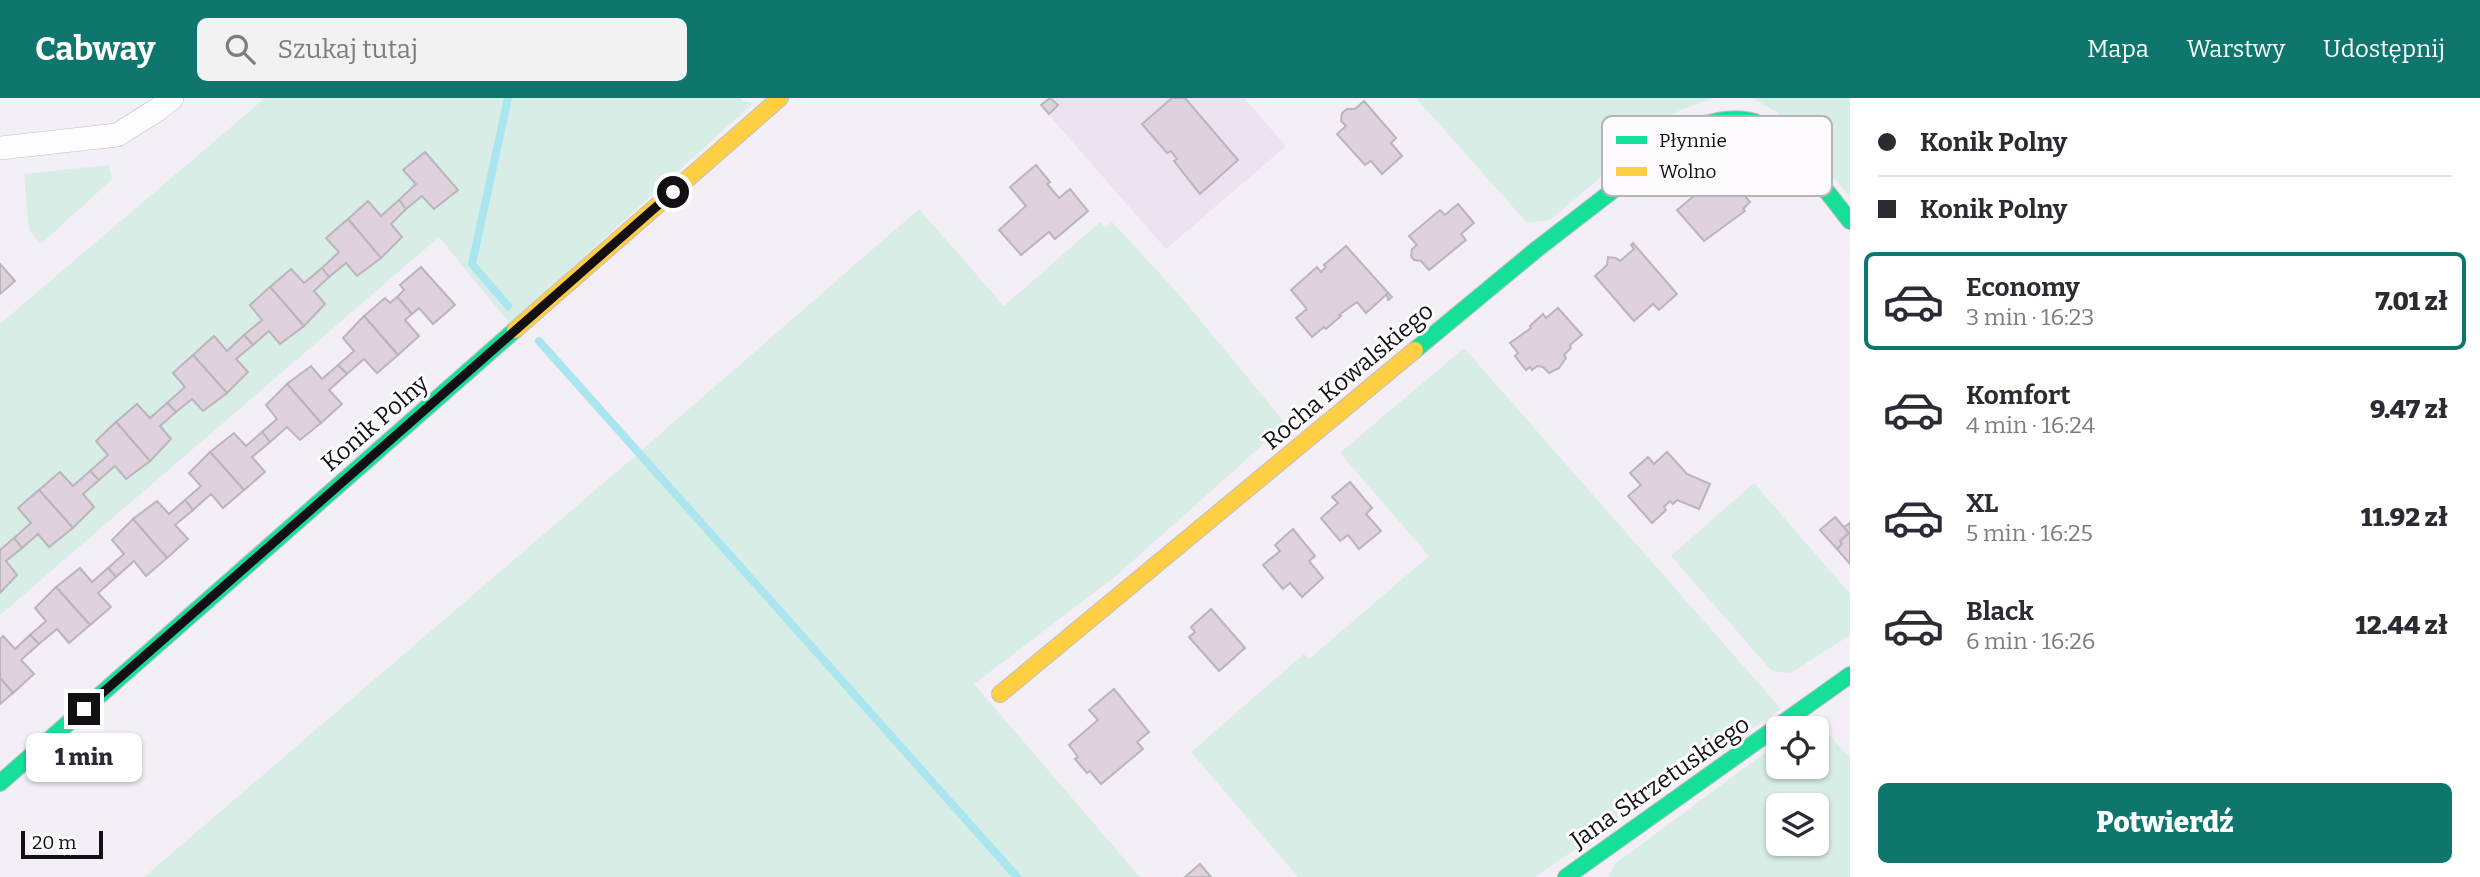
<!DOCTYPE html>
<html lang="pl">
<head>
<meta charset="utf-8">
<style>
	body { margin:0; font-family:Bitter,serif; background:#f2f2f3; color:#2b2b33; height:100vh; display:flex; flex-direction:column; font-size:26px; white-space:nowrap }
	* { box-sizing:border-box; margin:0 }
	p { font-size:23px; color:#7c7c81 }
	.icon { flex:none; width:38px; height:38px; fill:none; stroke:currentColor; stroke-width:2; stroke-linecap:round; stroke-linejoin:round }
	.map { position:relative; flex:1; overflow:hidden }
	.sheet { display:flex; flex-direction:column; background:#fff; width:630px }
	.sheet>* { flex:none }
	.banner { display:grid; align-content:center; height:154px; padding:0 28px; background:#fff }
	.controls { position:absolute; left:1766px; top:618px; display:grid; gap:14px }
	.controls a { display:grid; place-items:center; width:63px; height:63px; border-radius:10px; background:#fff; box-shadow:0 2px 5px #0004; font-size:35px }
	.scale { position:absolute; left:21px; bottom:18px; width:82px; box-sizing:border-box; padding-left:7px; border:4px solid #130f14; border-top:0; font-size:19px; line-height:24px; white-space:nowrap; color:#130f14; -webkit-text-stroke:5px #fdfbfe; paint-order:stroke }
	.end { position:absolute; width:32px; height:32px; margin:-16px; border:9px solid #130f14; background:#fff; box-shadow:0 0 0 4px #fff }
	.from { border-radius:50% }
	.bubble { position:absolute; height:49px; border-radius:10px; background:#fff; box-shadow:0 2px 5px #0004; font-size:23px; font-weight:800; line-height:49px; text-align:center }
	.banner b { display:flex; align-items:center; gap:24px; height:66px; font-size:26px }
	.banner b+b { border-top:2px solid #e1e1e2 }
	.banner i { width:18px; height:18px; background:#2b2b33 }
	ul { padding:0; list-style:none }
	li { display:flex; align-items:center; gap:21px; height:98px; margin:0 14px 10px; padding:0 14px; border:4px solid transparent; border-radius:10px }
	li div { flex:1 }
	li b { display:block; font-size:26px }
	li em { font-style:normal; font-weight:800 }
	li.active { border-color:#0f766e }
	li>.icon { width:63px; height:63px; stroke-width:1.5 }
	.primary-button { display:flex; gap:14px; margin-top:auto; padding:14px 28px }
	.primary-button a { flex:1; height:80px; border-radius:10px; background:#0f766e; color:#fff; font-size:28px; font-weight:800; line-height:80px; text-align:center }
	header { display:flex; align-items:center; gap:42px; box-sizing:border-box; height:98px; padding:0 35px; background:#0f766e; color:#fff }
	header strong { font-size:33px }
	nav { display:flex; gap:38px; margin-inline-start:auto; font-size:24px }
	.search { width:490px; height:63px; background:#f2f2f3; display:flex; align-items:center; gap:18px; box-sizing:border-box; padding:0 24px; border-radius:10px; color:#7c7c81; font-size:26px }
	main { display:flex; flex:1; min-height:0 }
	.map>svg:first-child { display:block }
	.built { fill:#ede2f0 }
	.green { fill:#d8ede6; fill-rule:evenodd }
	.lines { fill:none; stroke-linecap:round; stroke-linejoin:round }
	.stream { stroke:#abe6f0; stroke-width:8 }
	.building { fill:#dfd2de; stroke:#bbb5bb; stroke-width:2 }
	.street-casing { stroke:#c2bec4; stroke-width:24 }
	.fast-casing { stroke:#c2bec4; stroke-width:18 }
	.slow-casing { stroke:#c2bec4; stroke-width:18 }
	.street { stroke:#fdfcfe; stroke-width:23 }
	.fast { stroke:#16e098; stroke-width:16 }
	.slow { stroke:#ffcf43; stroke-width:16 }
	.route { stroke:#130f14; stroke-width:9 }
	.labels { text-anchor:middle; stroke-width:6; stroke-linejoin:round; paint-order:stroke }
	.street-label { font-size:24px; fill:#130f14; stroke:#fdfbfe }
	.key { fill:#fdfbfe; stroke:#b7b4b8; stroke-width:2 }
	.key-label { font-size:19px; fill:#130f14 }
</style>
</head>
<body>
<header>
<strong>Cabway</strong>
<div class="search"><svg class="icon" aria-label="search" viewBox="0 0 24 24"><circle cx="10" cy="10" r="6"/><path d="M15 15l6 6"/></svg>Szukaj tutaj</div>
<nav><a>Mapa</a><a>Warstwy</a><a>Udostępnij</a></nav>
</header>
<main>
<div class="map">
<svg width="1850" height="779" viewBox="0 0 1850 779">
	<rect width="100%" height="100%" fill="#f4eef6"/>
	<path class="built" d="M1049,0H1244L1286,48L1166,151L1041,8Z"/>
	<g class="green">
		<path d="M265,0H740L742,3L753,5L510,226L439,139L0,517V226Z"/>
		<path d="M1416,0H1715L1680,12L1550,122L1527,125Z"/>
		<path d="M1752,0H1850V99L1777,14Z"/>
		<path d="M109,67L112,81L41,146L29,132L24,76Z"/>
		<path d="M919,111L1004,208L1100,124L1105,130L1112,124L1176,193L1286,326L1116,478L974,586L1140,779H144L650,345Z"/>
		<path d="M1464,250L1781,611L1535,779H1298L1191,654L1304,556L1309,561L1429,458L1340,355Z"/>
		<path d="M1754,385L1850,496V537L1791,575L1772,573L1671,458Z"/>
		<path d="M1813,619L1850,660V779H1608L1615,766L1778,645V668H1816V630H1798ZM1778,707H1816V746H1778Z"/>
	</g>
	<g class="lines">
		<g class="stream">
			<path d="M508,208L472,166L508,0"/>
			<path d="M539,243L1017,779"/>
		</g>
	</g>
	<g class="building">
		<path d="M1050,0L1058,7L1049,16L1041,7Z"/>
		<path d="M1172,0H1185L1238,62L1200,96L1174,63L1177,61L1171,53L1167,55L1142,26Z"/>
		<path d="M1364,3L1396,40L1391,45L1402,58L1382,76L1371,63L1365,67L1337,36L1346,28L1341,23L1342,15L1347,11H1355Z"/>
		<path d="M425,54L458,92L434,111L422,98L406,111L399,102L416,86L403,72Z"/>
		<path d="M1036,67L1050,84L1047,86L1059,100L1070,91L1088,113L1055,141L1049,134L1021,157L999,132L1026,108L1010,89Z"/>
		<path d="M1724,73L1750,104L1743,111L1745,113L1704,143L1677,112L1701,92L1696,86L1707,77L1712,82Z"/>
		<path d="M399,102L406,111L391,126L402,139L381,160L348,121L368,103L381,118Z"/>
		<path d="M1458,106L1474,125L1461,136L1466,142L1429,172L1421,163L1414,162L1411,158L1412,151L1417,147L1409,138L1440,112L1445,117Z"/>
		<path d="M348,121L381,160L357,178L346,165L329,179L322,170L339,154L326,140Z"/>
		<path d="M1633,145L1677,196L1659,212L1653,206L1634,223L1595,178L1607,167L1608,159L1616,160L1620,163L1634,151L1631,147Z"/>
		<path d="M1346,148L1392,199L1388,202L1387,196L1366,215L1357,204L1339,217L1341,218L1326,231L1324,229L1312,239L1296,220L1307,211L1291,192L1317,169L1321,174L1326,169L1324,167Z"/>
		<path d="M0,166L15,183L0,196Z"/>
		<path d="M421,169L455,207L433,226L419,210L412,216L397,199L404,192L400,187Z"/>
		<path d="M322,170L329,179L314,193L325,206L304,228L270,189L291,171L304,185Z"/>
		<path d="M270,189L304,228L280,246L269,233L253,247L244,237L262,222L250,207Z"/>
		<path d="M397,199L412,216L405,222L419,238L398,257L364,218L385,200L390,205Z"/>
		<path d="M1558,210L1582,237L1570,247L1571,250L1564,257L1566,260L1559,270L1549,275L1543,269L1537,268L1532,272L1530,269L1526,272L1515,258L1518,255L1510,245L1531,230L1530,228L1543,216L1546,220Z"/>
		<path d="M364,218L398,257L377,275L364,261L347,276L338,267L354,253L343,240Z"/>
		<path d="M244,237L253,247L236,261L248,274L227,295L193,257L214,238L227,253Z"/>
		<path d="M193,257L227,295L203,313L192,301L176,314L167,305L185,289L173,275Z"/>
		<path d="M338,267L347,276L329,292L342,306L321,325L287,286L311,268L322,281Z"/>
		<path d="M287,286L321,325L300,342L287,329L270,344L262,334L277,321L266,307Z"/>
		<path d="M167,305L176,314L160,328L171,341L150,363L116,324L137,306L150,320Z"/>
		<path d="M116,324L150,363L126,381L115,368L99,382L90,373L108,357L96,343Z"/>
		<path d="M262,334L270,344L252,359L265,374L244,392L210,354L234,335L246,348Z"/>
		<path d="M210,354L244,392L223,410L211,396L193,412L185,402L201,388L189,375Z"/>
		<path d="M1667,354L1687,376L1710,386L1699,411L1677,402L1673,406L1670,403L1664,409L1666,412L1652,425L1628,398L1641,387L1630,375L1648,359L1654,366Z"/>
		<path d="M90,373L99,382L83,396L94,409L73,430L39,392L60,374L73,388Z"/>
		<path d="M1350,384L1372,410L1366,416L1381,433L1359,451L1348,437L1340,443L1321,420L1338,405L1332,399Z"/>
		<path d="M39,392L73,430L49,449L38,436L22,450L14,440L31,425L18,410Z"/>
		<path d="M185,402L193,412L175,427L188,441L167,460L133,421L157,403L169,416Z"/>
		<path d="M1835,419L1849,435L1840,443L1842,446L1837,451L1820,432Z"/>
		<path d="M133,421L167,460L146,478L134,463L116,479L108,470L124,456L112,442Z"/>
		<path d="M1850,425V466L1837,451L1842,446L1840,443L1849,435L1844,429Z"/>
		<path d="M1293,431L1315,458L1309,463L1323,480L1302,499L1290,485L1283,491L1263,467L1280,453L1275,447Z"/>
		<path d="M14,440L22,450L6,463L17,477L0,495V452Z"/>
		<path d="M80,470L92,484L108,470L116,479L98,495L111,509L90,527L56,489Z"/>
		<path d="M56,489L90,527L69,545L57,531L39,546L30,537L46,523L35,510Z"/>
		<path d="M1211,511L1245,550L1219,573L1189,539L1195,534L1191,529Z"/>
		<path d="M30,537L39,546L21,562L34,576L13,595L0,580V541L3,538L15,551Z"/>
		<path d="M0,580L13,595L0,606Z"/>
		<path d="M1114,591L1149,634L1137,644L1143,651L1101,686L1090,673L1087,675L1075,661L1078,659L1069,647L1098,622L1089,612Z"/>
		<path d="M1200,766L1211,779H1185Z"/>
	</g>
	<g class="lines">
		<defs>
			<path id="street" d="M0,50L117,37L157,12L172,0"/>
			<g id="fast">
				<path d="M1415,252L1537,151L1695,29C1714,23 1735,18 1755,24C1783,33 1830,98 1850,123"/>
				<path d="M0,685L515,232"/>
				<path d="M1566,779L1850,577"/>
			</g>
			<g id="slow">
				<path d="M515,232L780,0"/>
				<path d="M1000,596L1415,252"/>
			</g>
		</defs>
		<use href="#street" class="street-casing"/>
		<use href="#fast" class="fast-casing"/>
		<use href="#slow" class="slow-casing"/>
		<use href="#street" class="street"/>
		<use href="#fast" class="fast"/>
		<use href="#slow" class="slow"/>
	</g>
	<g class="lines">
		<path class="route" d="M84,611L673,94"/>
	</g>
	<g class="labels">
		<g class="street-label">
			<text transform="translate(1348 278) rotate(-40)" y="8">Rocha Kowalskiego</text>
			<text transform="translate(375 325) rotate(-41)" y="8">Konik Polny</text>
			<text transform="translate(1660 684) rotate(-35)" y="8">Jana Skrzetuskiego</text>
		</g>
	</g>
	<rect x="1602" y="18" width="230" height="80" rx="10" class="key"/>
	<rect x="1616" y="38" width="31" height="8" fill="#16e098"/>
	<rect x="1616" y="69" width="31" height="9" fill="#ffcf43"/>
	<g class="key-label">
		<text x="1659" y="49">Płynnie</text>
		<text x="1659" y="80">Wolno</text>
	</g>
</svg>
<div class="controls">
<a><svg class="icon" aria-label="locate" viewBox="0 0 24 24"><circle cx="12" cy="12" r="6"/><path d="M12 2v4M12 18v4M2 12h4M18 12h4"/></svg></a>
<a><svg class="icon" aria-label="layers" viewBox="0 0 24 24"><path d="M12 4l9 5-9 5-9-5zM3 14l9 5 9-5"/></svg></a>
</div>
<div class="scale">20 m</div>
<i class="end from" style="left:673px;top:94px"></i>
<i class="end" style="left:84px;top:611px"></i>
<div class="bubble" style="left:26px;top:635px;width:116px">1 min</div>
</div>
<section class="sheet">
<div class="banner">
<b><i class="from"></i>Konik Polny</b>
<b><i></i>Konik Polny</b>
</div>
<ul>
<li class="active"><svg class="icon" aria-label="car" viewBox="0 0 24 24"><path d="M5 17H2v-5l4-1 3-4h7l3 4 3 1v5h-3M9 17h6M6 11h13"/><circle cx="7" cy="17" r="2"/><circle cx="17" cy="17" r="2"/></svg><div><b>Economy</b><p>3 min · 16:23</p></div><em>7.01 zł</em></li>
<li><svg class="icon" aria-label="car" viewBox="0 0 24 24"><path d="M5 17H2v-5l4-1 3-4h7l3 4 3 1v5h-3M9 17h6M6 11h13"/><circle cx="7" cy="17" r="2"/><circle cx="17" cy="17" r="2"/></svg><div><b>Komfort</b><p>4 min · 16:24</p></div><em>9.47 zł</em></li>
<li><svg class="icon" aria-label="car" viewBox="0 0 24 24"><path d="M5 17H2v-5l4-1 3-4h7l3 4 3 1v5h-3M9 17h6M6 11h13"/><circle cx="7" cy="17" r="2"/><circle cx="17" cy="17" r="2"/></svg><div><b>XL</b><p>5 min · 16:25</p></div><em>11.92 zł</em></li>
<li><svg class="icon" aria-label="car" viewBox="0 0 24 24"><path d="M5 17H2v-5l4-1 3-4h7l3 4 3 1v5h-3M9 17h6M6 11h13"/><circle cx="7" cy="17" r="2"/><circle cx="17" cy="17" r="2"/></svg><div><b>Black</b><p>6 min · 16:26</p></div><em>12.44 zł</em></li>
</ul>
<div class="primary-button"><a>Potwierdź</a></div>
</section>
</main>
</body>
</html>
